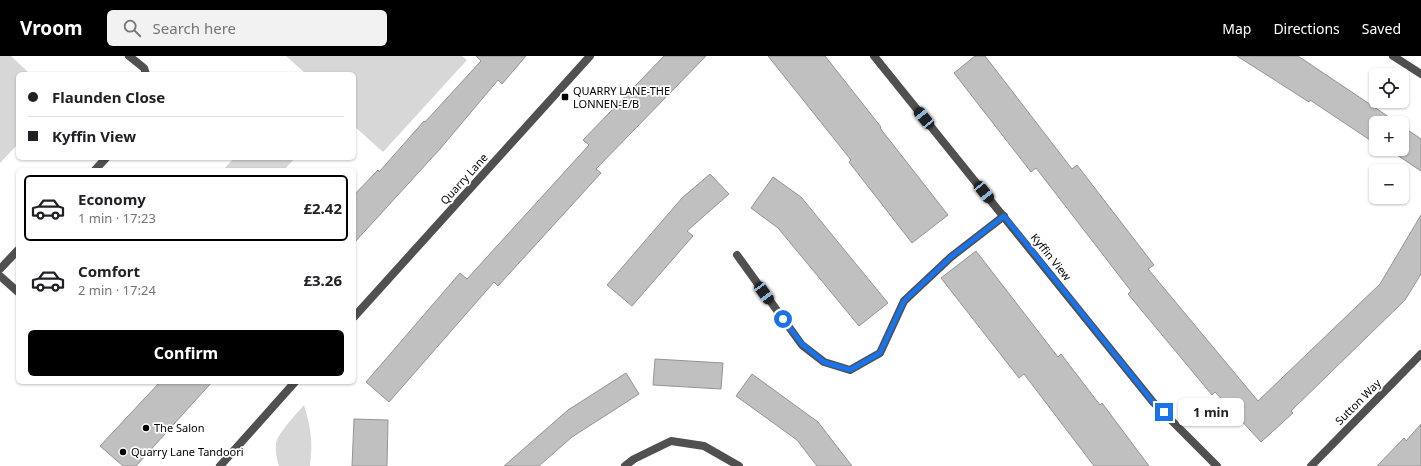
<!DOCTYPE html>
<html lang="en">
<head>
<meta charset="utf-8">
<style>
	body { margin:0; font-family:"Noto Sans",sans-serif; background:#f2f2f2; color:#202124; height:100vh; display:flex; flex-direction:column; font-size:15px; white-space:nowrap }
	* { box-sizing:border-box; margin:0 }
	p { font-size:13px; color:#757577 }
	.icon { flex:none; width:22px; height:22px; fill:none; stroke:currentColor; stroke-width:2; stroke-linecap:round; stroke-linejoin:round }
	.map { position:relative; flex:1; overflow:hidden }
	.panel { position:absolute; left:16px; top:112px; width:340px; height:216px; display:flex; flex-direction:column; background:#fff; border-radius:6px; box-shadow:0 1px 3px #0004 }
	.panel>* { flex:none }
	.top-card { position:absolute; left:16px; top:16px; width:340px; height:88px; border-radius:6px; box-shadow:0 1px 3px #0004; display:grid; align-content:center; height:88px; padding:0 12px; background:#fff }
	.controls { position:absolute; left:1369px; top:12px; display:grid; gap:8px }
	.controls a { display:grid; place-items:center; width:40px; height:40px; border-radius:6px; background:#fff; box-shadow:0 1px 3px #0004; font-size:20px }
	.end { position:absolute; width:18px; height:18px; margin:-9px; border:5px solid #1a73e8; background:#fff; box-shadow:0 0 0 2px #fff }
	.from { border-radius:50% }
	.bubble { position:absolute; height:28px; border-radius:6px; background:#fff; box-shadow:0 1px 3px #0004; font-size:13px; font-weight:700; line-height:28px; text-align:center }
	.car { position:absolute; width:12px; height:24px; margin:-12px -6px; border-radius:5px; box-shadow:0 0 3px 1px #0007; background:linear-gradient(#222 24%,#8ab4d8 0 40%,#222 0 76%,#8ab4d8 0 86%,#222 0) }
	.top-card b { display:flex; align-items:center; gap:14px; height:38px; font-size:15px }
	.top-card b+b { border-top:1px solid #e0e0e0 }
	.top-card i { width:10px; height:10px; background:#202124 }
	ul { padding:7px 0 0; list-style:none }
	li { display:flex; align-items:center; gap:12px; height:66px; margin:0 8px 6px; padding:0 4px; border:2px solid transparent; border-radius:6px }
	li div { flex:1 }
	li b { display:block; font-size:15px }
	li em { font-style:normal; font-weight:700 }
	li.on { border-color:#000 }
	li>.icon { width:36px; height:36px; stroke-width:1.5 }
	.button { display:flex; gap:8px; margin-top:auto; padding:8px 12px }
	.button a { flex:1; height:46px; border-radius:6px; background:#000; color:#fff; font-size:16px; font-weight:700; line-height:46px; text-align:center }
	header { display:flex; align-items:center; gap:24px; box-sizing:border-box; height:56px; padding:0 20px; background:#000; color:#fff }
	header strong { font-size:19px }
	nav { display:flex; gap:22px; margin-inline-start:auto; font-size:14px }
	.search { width:280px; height:36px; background:#f2f2f2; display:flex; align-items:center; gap:10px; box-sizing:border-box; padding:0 14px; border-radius:6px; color:#757577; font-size:15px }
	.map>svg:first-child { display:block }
	.green { fill:#d7d7d7 }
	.building { fill:#c0c0c0; stroke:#949494 }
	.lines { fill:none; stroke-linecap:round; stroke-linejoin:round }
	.service { stroke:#505050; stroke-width:8 }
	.minor { stroke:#505050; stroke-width:8 }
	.route { stroke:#1a73e8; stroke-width:5 }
	.poi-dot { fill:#000; stroke:#fff; stroke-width:1.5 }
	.labels { text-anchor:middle; stroke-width:3.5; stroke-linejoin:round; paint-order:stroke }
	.poi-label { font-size:11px; fill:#000; stroke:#fff; text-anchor:start }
	.street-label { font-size:11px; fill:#000; stroke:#fff }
</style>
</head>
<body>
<header>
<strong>Vroom</strong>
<div class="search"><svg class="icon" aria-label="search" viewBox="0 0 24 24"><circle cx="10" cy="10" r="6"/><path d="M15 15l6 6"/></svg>Search here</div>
<nav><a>Map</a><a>Directions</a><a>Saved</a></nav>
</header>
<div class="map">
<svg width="1421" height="410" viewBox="0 0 1421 410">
	<rect width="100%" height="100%" fill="#fff"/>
	<g class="green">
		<path d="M0,0H11L30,18H18V88L0,107Z"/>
		<path d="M286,0H462L467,4L383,96L354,70V18H306Z"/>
		<path d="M234,102H295L284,114H223Z"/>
		<path d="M304,349C311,373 313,385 310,410H279C277,404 275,394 276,388C277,378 297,357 304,349Z"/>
	</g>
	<g class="building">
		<path d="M476,0H526L502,28L498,24L440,93L354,187V139L378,114L379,116L424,65L425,66L481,5Z"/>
		<path d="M664,0H706L596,113L601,117L498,230L494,226L389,346L366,326L460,217L467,223L589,89L583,84Z"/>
		<path d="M768,0H825L881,71L880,72L948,159L912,187L849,106L851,104Z"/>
		<path d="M975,0H985L1072,113L1077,109L1154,209L1148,213L1258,345L1380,228L1421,159V218L1405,244L1291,355L1293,357L1261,386L1215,336L1212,339L1128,238L1131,235L1036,112L1031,116L954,17Z"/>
		<path d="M1237,0H1298L1398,67H1376V88L1310,44L1309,46Z"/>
		<path d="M1402,70L1421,83V115L1388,93H1402Z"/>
		<path d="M710,118L729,138L687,175L693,180L632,250L607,229L682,142Z"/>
		<path d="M773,121L801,141L888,247L859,270L778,172L751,152Z"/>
		<path d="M976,195L1058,301L1061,298L1100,349L1102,347L1149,410H1094L1024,318L1019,322L941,222Z"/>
		<path d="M655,303L723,307L721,333L653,329Z"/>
		<path d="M626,317L639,338L572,381L539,410H504L568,354Z"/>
		<path d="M752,318L818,366L852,410H817L797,384L736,340Z"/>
		<path d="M160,326H212L136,410H123L100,390Z"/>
		<path d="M354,363L388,364L387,410H352Z"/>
		<path d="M1421,368V410H1377L1404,382L1406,385Z"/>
	</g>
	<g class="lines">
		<path class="service" d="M0,220L18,236"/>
		<g class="minor">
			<path d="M129,0L144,12L146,18"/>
			<path d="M874,0L1153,346L1217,410"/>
			<path d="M1393,0L1421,18"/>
			<path d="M95,114L106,102"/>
			<path d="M737,199L802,289L824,306L850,314L880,297L904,245L951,201L1004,160"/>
			<path d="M0,213L18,194"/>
			<path d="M354,261L590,0"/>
			<path d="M220,410L295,326"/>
			<path d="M625,410L634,403L671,385L704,390L739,410"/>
			<path d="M1311,410L1421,298"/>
		</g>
	</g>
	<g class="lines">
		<path class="route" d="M783,263L802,288L824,306L850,314L880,297L904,245L951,201L1004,160L1153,346L1164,356"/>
	</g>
	<g class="poi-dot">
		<rect x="561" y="37" width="8" height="8" rx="2"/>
		<circle cx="146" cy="372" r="4"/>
		<circle cx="123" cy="396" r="4"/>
	</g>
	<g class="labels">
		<g class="poi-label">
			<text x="573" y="39">QUARRY LANE-THE<tspan x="573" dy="13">LONNEN-E/B</tspan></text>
			<text x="154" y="376">The Salon</text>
			<text x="131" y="400">Quarry Lane Tandoori</text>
		</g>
		<g class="street-label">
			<text transform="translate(464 123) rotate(-48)" y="4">Quarry Lane</text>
			<text transform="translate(1051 201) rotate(51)" y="4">Kyffin View</text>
			<text transform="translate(1358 346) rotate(-45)" y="4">Sutton Way</text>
		</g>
	</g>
</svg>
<div class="controls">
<a><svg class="icon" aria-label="locate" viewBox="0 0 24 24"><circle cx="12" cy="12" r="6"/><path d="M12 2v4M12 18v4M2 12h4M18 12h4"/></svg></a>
<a>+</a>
<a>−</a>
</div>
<i class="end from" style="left:783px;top:263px"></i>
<i class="end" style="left:1164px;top:356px"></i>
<div class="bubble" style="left:1178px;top:342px;width:66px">1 min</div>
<i class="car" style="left:924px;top:62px;rotate:321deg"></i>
<i class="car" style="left:984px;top:136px;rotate:141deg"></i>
<i class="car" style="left:764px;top:237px;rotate:144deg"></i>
<div class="top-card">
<b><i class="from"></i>Flaunden Close</b>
<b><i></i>Kyffin View</b>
</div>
<section class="panel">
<ul>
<li class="on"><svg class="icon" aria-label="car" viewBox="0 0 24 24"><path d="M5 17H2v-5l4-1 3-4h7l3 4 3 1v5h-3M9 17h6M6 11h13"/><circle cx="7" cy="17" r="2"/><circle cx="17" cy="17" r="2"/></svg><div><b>Economy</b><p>1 min · 17:23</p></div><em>£2.42</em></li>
<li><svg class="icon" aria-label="car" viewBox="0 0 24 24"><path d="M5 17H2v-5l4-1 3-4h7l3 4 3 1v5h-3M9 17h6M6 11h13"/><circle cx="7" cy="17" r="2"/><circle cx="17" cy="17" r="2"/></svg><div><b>Comfort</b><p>2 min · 17:24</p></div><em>£3.26</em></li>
</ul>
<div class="button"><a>Confirm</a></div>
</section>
</div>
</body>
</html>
